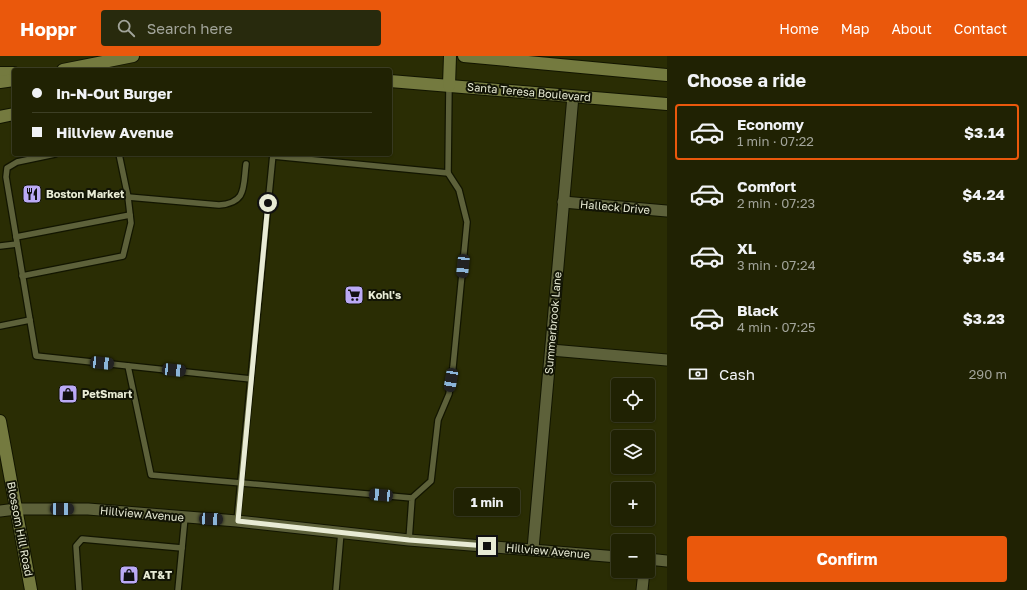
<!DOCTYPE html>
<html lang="en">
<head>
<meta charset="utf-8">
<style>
	body { margin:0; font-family:"Golos Text",sans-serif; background:#282a0d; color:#f1f3f6; height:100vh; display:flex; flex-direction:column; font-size:15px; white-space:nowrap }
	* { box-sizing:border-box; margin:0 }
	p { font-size:13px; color:#a2a49a }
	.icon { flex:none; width:22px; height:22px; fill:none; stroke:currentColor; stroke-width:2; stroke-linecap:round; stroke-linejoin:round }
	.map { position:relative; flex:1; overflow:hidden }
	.panel { display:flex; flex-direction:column; background:#202203; width:360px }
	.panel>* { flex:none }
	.guide { position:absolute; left:12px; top:12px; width:380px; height:88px; border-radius:4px; box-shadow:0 1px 3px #0004,0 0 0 1px #3d3f25; display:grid; align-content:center; height:88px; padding:0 20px; background:#202203 }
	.fabs { position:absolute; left:611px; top:322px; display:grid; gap:8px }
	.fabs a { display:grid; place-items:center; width:44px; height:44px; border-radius:4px; background:#202203; box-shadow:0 1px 3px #0004,0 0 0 1px #3d3f25; font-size:20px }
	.end { position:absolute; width:18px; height:18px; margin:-9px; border:5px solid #e8ebd5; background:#111; box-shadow:0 0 0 2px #111 }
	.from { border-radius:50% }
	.bubble { position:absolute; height:28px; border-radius:4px; background:#202203; box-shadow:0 1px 3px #0004,0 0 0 1px #3d3f25; font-size:13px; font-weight:700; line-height:28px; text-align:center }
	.car { position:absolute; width:12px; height:24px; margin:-12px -6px; border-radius:5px; box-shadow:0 0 3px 1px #0007; background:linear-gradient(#222 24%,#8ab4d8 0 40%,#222 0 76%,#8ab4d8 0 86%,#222 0) }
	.guide b { display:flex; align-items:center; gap:14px; height:38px; font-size:15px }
	.guide b+b { border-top:1px solid #3d3f25 }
	.guide i { width:10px; height:10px; background:#f1f3f6 }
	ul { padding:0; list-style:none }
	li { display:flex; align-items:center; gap:12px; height:56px; margin:0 8px 6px; padding:0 12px; border:2px solid transparent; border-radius:4px }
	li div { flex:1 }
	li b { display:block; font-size:15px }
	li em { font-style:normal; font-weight:700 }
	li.current { border-color:#ea580c }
	li>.icon { width:36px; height:36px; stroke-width:1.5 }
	h2 { padding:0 20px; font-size:18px; line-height:48px }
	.pay { display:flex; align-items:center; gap:10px; height:44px; padding:0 20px; font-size:15px }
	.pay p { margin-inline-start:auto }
	.primary-button { display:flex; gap:8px; margin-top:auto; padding:8px 20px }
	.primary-button a { flex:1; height:46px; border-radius:4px; background:#ea580c; color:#fff; font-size:16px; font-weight:700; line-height:46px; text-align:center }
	header { display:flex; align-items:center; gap:24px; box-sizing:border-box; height:56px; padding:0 20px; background:#ea580c; color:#fff }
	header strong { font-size:19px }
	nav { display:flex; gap:22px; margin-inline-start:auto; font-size:14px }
	.search { width:280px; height:36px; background:#282a0d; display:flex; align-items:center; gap:10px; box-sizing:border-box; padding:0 14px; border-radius:4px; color:#a2a49a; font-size:15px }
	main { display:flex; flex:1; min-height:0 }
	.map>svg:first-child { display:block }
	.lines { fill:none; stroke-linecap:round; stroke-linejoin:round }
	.lane-casing { stroke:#121500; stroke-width:8 }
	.street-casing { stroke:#121500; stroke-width:13 }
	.secondary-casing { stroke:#121500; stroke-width:14 }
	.lane { stroke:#5d613a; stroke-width:5.5 }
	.street { stroke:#5d613a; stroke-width:11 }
	.secondary { stroke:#747a3f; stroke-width:12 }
	.route { stroke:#e8ebd5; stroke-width:5 }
	.labels { text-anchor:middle; stroke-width:4; stroke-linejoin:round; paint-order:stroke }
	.street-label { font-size:11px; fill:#e8ebd5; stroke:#121405 }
	.poi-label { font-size:11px; font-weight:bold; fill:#e8ebd5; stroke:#121405; text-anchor:start }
</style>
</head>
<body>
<header>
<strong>Hoppr</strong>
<div class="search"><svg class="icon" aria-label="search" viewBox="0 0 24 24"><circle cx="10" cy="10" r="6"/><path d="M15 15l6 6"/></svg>Search here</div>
<nav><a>Home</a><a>Map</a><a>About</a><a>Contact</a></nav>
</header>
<main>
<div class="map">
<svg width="667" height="534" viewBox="0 0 667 534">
	<rect width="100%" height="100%" fill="#2a2d04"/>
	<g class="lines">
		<defs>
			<g id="lane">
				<path d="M55,98L17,106L7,112L6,121L36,300L251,323"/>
				<path d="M273,100L448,117L449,29"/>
				<path d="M128,141L219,149C247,147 243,131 246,108"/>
				<path d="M16,181L130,159"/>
				<path d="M0,190L17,188"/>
				<path d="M22,220L123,200L131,167L128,141L119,98"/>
				<path d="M0,270L30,264"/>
				<path d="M128,310L151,419L412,442L409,484"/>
				<path d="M412,442L431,425L438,364L449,338L453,311L467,166L459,134L448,117"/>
				<path d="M237,465L273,98"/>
				<path d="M79,534L76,490L82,483L182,492"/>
				<path d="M178,534L185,461"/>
				<path d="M336,534L341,476"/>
			</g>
			<g id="street">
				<path d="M563,146L667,155"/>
				<path d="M551,294L667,304"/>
				<path d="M0,455L16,453H88L237,465L409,484L618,501"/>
				<path d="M533,493L573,40"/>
				<path d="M648,503L667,505"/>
				<path d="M642,534L644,515"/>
			</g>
			<g id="secondary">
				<path d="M464,0L667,19"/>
				<path d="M63,14L133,0"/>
				<path d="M0,17H14"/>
				<path d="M390,25L667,48"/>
				<path d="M0,26L14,24"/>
				<path d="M449,29L450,0"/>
				<path d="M0,61L14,58"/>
				<path d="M0,365L31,534"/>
			</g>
		</defs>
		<use href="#lane" class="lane-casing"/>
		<use href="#street" class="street-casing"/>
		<use href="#secondary" class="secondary-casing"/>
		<use href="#lane" class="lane"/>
		<use href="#street" class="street"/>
		<use href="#secondary" class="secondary"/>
	</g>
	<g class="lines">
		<path class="route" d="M268,147L238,465L409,484L487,490"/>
	</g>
	<defs>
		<symbol id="restaurant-square" viewBox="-11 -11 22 22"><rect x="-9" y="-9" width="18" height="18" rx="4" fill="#bbaaf6" stroke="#121405"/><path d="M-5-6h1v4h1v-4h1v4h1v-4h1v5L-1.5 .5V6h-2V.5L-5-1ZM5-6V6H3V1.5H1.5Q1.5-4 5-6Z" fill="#111"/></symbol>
		<symbol id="supermarket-square" viewBox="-11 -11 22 22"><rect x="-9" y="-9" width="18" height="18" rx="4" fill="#bbaaf6" stroke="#121405"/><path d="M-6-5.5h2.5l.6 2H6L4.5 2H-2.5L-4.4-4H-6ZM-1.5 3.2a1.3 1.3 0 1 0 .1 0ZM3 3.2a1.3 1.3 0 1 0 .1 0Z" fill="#111"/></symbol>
		<symbol id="shop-square" viewBox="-11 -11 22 22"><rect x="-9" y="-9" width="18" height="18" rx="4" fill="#bbaaf6" stroke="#121405"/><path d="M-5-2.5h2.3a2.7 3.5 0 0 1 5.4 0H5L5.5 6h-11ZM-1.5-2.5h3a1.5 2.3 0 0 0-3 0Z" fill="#111"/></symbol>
	</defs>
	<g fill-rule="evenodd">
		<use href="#restaurant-square" x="21" y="127" width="22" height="22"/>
		<use href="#supermarket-square" x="343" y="228" width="22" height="22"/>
		<use href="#shop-square" x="57" y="327" width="22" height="22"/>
		<use href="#shop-square" x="118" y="508" width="22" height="22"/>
	</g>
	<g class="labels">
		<g class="street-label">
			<text transform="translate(529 36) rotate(5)" y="4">Santa Teresa Boulevard</text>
			<text transform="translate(615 151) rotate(5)" y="4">Halleck Drive</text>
			<text transform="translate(553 267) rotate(-85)" y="4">Summerbrook Lane</text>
			<text transform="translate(142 458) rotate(5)" y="4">Hillview Avenue</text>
			<text transform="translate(20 473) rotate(79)" y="4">Blossom Hill Road</text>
			<text transform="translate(548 495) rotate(5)" y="4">Hillview Avenue</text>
		</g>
		<g class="poi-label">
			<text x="46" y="142">Boston Market</text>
			<text x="368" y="243">Kohl's</text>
			<text x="82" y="342">PetSmart</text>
			<text x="143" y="523">AT&amp;T</text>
		</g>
	</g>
</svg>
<div class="fabs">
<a><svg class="icon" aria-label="locate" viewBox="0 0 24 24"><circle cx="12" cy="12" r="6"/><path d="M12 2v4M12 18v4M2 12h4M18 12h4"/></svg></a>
<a><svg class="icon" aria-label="layers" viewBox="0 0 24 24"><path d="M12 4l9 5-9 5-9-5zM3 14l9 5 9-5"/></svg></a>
<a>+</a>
<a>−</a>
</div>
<i class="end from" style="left:268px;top:147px"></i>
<i class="end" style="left:487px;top:490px"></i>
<div class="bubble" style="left:454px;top:432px;width:66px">1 min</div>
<i class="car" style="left:463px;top:210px;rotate:186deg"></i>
<i class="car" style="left:102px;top:307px;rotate:96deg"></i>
<i class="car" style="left:174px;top:314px;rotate:96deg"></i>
<i class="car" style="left:451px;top:324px;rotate:190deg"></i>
<i class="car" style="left:381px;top:439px;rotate:275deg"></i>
<i class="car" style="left:62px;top:453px;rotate:90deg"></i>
<i class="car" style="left:211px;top:463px;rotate:93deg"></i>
<div class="guide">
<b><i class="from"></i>In-N-Out Burger</b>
<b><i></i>Hillview Avenue</b>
</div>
</div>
<section class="panel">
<h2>Choose a ride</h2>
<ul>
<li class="current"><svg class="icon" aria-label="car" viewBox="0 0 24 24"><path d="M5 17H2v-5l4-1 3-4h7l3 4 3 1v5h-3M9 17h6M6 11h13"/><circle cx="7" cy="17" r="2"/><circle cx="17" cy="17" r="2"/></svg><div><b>Economy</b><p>1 min · 07:22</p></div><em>$3.14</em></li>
<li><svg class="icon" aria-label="car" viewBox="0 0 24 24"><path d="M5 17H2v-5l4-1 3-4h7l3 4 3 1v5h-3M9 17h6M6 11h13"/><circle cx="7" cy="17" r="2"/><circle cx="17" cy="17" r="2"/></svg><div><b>Comfort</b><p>2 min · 07:23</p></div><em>$4.24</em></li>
<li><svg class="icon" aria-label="car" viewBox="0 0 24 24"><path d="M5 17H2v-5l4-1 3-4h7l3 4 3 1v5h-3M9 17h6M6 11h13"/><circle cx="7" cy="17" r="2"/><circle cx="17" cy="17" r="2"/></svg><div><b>XL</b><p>3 min · 07:24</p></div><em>$5.34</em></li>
<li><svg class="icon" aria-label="car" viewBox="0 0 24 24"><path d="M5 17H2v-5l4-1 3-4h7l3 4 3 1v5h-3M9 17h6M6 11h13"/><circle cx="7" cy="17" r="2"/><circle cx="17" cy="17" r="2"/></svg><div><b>Black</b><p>4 min · 07:25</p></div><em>$3.23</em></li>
</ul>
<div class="pay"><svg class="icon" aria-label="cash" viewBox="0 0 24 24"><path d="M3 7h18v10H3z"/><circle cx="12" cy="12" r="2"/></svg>Cash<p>290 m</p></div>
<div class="primary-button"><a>Confirm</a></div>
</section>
</main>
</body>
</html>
